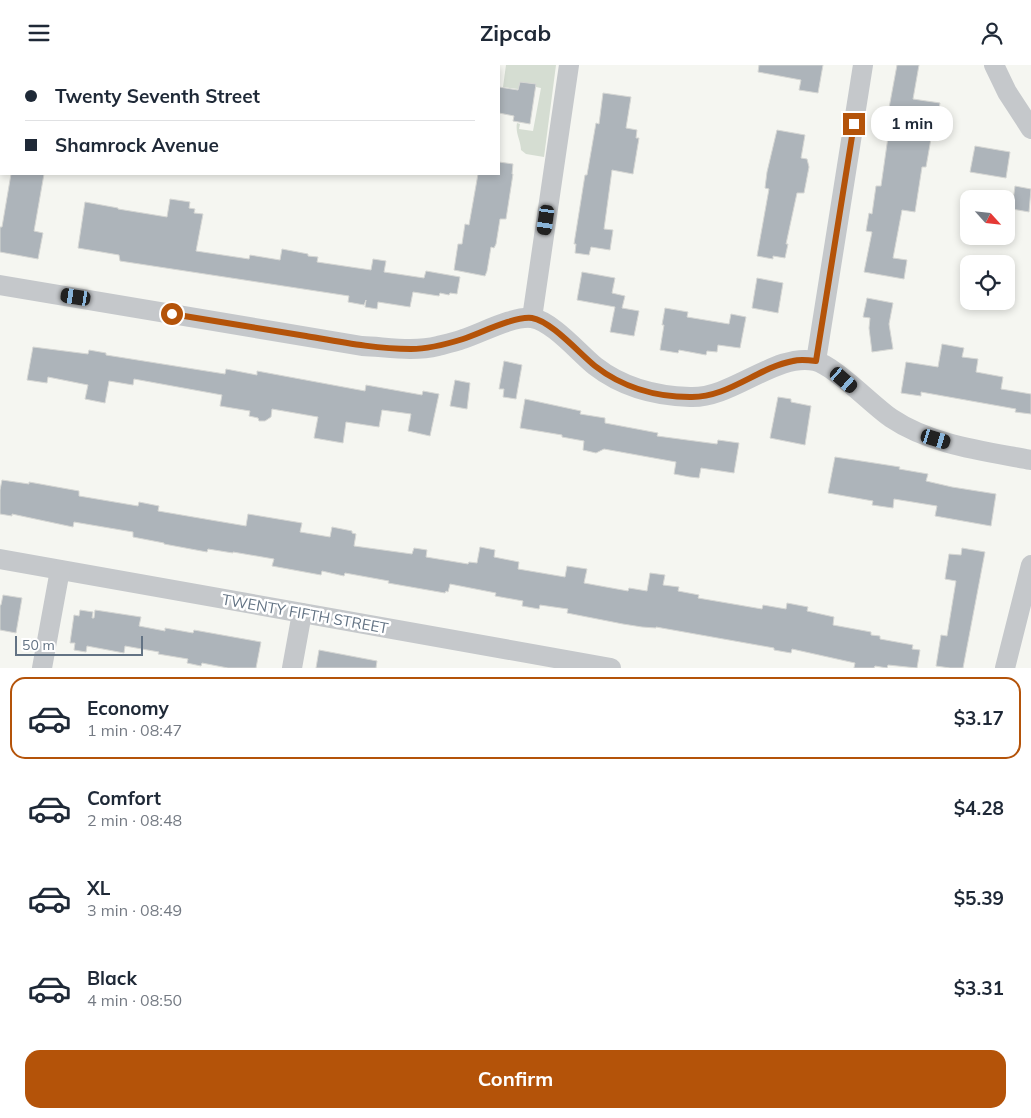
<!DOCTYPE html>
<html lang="en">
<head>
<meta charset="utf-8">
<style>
	body { margin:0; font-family:Mulish,sans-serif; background:#f2f2f3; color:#1f2937; height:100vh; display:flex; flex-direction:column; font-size:19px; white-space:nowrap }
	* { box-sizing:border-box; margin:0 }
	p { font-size:16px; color:#747a83 }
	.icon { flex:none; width:28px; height:28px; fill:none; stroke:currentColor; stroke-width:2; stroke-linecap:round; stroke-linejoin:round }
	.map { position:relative; height:603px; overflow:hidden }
	.panel { display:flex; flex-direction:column; background:#fff; flex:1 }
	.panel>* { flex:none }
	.hud { position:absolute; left:0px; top:0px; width:500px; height:110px; box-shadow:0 2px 8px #0003; display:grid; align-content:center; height:110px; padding:0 25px; background:#fff }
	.needle { width:32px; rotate:117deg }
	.controls { position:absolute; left:960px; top:125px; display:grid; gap:10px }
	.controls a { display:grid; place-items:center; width:55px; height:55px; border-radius:10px; background:#fff; box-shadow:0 2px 8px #0003; font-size:25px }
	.scale { position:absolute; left:15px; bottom:12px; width:128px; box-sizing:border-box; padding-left:5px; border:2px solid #637384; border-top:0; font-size:14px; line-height:18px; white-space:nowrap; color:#637384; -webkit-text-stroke:4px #fff; paint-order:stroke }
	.end { position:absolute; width:22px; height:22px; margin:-11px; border:6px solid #b45309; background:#fff; box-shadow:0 0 0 2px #fff }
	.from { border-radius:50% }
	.bubble { position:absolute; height:35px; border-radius:15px; background:#fff; box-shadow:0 2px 8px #0003; font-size:16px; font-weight:700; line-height:35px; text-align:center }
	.car { position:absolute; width:15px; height:30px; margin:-15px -8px; border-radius:6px; box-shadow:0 0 4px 1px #0007; background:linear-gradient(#222 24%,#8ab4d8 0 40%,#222 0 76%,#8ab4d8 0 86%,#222 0) }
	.hud b { display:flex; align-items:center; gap:18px; height:48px; font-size:19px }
	.hud b+b { border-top:1px solid #e0e1e3 }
	.hud i { width:12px; height:12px; background:#1f2937 }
	ul { padding:9px 0 0; list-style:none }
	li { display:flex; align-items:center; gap:15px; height:82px; margin:0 10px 8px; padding:0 15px; border:2px solid transparent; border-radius:15px }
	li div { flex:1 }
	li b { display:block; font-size:19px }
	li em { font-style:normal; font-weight:700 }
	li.active { border-color:#b45309 }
	li>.icon { width:45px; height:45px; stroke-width:1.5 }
	.cta { display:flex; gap:10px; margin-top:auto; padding:10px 25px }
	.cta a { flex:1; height:58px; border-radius:15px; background:#b45309; color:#fff; font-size:20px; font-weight:700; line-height:58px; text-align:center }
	header { display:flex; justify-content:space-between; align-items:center; height:65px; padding:0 25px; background:#fff; font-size:22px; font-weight:700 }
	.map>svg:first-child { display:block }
	.green { fill:#d5ddd2 }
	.building { fill:#adb4ba; stroke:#d6d7d4 }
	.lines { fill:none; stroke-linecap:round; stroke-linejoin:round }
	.street { stroke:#c5c8cb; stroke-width:20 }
	.route { stroke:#b45309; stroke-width:6 }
	.labels { text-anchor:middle; stroke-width:5; stroke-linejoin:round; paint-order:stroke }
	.street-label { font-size:15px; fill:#637384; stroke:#fff }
</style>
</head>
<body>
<header><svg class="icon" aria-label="menu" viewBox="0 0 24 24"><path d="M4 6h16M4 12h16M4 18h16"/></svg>Zipcab<svg class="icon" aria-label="person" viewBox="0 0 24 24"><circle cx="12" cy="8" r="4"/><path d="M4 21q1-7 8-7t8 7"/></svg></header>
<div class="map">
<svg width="1031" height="603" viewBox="0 0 1031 603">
	<rect width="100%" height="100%" fill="#f5f6f1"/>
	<path class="green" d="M506,0H556L544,92L526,89L521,85C521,76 515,68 517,58L520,59L519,64L533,66L541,23L536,22V19L520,17L518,24L503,22Z"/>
	<g class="building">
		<path d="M759,0H823L818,28L799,25L801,15L758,7Z"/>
		<path d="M897,0H919L913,34L940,38L935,68H932L926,102H922L915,147L902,145L893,193L907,195L904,214L864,207L872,167L866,166L869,148L872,149L876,121H881L892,44L889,43Z"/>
		<path d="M520,17L536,19L530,59L513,56L514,51L499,48V22L518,25Z"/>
		<path d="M603,28L631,32L626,63L637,65L636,73H639L633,109L612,105L604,164L613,165L610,185L591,182L589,190L575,188L576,179H574L585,110H587L596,58L599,59Z"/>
		<path d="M777,65L805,70L801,93L807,94L809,102L804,128H797L786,179H788L785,193L773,191V194L757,191L769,124L765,123L767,107Z"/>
		<path d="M975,81L1010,87L1006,113L970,107Z"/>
		<path d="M499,97L513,99L512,109H513L506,154H500L496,179L494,183L491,182L487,206L485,211L454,205L458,179H462L465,159L469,160L478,109H499Z"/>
		<path d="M11,109H44L34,166L43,168L38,194L0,187V162H2Z"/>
		<path d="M1015,121L1031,124L1029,147L1012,144Z"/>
		<path d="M170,134L190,137L189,143L195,144L194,148L203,149L196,186L249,194L250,190L280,195L282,184L308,189V191L318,192L317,197L371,205L373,194L386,196L384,207L424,213L426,206L460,212L457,229L450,228L449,230L440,228L439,231L413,227L410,242L378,237L377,244L365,242L366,235L364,240L348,237L349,231L120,196L119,190L78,183L85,137L118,143V144L167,152Z"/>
		<path d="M582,207L615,213L612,228L625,231L622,243L639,246L634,271L610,267L615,242L577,235Z"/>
		<path d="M757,213L783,218L778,248L752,243Z"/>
		<path d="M867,233L893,238L889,259L893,284L872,287L869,263L870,253L863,252Z"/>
		<path d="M665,243L688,247L687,252L729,259L731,249L746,252L740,283L718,280L717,287L707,286L706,290L679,285L678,288L660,285L664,260H662Z"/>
		<path d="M942,279L964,283L962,292L978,294L976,307L1003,312L1001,324L1031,329V349L1015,347L1016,344L921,327V331L901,328L906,297L938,302Z"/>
		<path d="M33,282L88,289L89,285L106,288V290L225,309L226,304L257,310V306L365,326L366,320L422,330L423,326L439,329L430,371L408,366L411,349L382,345L379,362L346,357L343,378L314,373L318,352L272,344L271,352L265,356H259L258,353L249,351L250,346L220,341L222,330L134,314L133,320L109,316L105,338L85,334L88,320L48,312L47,318L27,315Z"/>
		<path d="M504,296L522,300L516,334L503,332L504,324H499Z"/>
		<path d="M455,315L470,318L467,344L450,341Z"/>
		<path d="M778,332L791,334V337L811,341L805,380L770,373Z"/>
		<path d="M525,334L581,346L580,349L605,353V358L658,368L657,371L717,379L718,375L739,378L734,408L701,403L699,413L690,412L674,409L676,397L604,384L596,388L583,385L584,376L562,372V370L520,363Z"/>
		<path d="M835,392L900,402L899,404L928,409L926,416L952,422L996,429L991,461L935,451L937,441L894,434L893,443L872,440L873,436L828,428Z"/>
		<path d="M2,415L29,419V417L79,426V431L138,441L139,437L159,441L158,446L246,461L248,449L302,458L300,467L330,472L332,462L352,466V468L356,469L354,481L412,489L414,483L427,485L426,492L468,499L469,497L477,498L480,482L495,485L494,492L519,497L518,504L565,512L567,501L587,504L584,518L628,526L629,523L647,526L650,508L665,510L663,520L679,522L678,526L699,530L698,533L762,544L763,540L786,544L787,538L808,542L807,546L834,552L833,560L871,567V570L880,571V574L913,580L912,584L920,585L917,603L888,600L887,603L875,601L874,603H854L855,598L792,584L791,588L774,585V583L656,562V563L642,562L623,559L567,548L568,544L540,540L539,544L522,541L523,536L495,531L496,528L450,519L448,527L446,526L445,528L388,518L389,516L345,508L344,511L322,506L321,510L272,501L274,494L233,487V488L208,484L207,487L164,479V478L133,472V467L74,457L73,462L12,449V451L0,449V425Z"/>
		<path d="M962,483L985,487L963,603H950L936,601L941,570L947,571L956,516L945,514L949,489L961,490Z"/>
		<path d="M3,530L22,533L16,568L0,565V540H1Z"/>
		<path d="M80,545L93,547L92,553H94L95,545L141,552L139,561L165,566V563L193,568L194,565L261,577L256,603H228L202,598L201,601L187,598L188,594L158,589L159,587L125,581L124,588L87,581L86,587L74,585L75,578H70L74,550L79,551Z"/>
		<path d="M319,585L377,596L376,603H316Z"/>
	</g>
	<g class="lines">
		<g class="street">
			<path d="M994,0L1007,27L1031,64"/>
			<path d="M0,15L1,11"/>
			<path d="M0,220L362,281C387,282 413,287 438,281C446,279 455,277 463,274C482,268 512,251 532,253C552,256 579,288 595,301C622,322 656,331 690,332C732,334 776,287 815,296C834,300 872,340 891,353C931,380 984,386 1031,395"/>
			<path d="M532,253L569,0"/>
			<path d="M816,296L863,0"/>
			<path d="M0,494L611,603"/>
			<path d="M42,603L60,505"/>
			<path d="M292,603L302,548"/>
			<path d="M1005,603L1031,500"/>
		</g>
	</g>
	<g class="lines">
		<path class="route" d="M172,249C217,256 261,264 306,271C341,277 376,284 411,284C429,284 447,279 463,274C481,268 514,251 532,253C551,256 579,288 595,301C622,322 656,332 690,332C728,333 757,303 793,296C800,294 808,295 816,296L854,59"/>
	</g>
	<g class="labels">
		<g class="street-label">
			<text transform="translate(305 549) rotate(10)" y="5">TWENTY FIFTH STREET</text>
		</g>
	</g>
</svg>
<div class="controls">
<a><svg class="needle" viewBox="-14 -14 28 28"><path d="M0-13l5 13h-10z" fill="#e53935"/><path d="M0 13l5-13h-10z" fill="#747a83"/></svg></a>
<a><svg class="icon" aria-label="locate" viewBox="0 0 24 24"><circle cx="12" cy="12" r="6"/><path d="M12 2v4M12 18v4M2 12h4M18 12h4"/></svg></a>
</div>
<div class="scale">50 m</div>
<i class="end from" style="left:172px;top:249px"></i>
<i class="end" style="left:854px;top:59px"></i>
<div class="bubble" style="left:871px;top:41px;width:82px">1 min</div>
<i class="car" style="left:546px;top:155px;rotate:188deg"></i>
<i class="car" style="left:76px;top:232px;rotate:279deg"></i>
<i class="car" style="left:844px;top:315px;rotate:131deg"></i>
<i class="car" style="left:936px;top:374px;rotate:107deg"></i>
<div class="hud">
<b><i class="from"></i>Twenty Seventh Street</b>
<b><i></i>Shamrock Avenue</b>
</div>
</div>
<section class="panel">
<ul>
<li class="active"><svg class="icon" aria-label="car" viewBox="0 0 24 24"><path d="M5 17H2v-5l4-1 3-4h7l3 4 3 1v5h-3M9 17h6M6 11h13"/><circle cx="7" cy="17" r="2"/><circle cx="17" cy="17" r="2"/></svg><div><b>Economy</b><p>1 min · 08:47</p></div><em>$3.17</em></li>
<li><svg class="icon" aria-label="car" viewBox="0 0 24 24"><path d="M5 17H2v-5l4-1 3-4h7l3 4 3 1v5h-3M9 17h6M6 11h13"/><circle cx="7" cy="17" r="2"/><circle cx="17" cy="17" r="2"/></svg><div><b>Comfort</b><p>2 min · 08:48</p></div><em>$4.28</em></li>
<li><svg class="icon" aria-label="car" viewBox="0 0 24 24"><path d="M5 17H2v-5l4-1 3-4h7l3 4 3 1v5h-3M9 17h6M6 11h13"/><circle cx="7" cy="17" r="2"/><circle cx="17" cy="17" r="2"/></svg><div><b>XL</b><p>3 min · 08:49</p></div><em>$5.39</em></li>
<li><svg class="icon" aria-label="car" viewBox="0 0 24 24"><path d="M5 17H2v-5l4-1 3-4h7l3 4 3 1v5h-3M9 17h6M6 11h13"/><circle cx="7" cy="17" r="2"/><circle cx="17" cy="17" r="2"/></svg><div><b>Black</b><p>4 min · 08:50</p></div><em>$3.31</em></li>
</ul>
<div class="cta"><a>Confirm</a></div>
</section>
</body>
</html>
